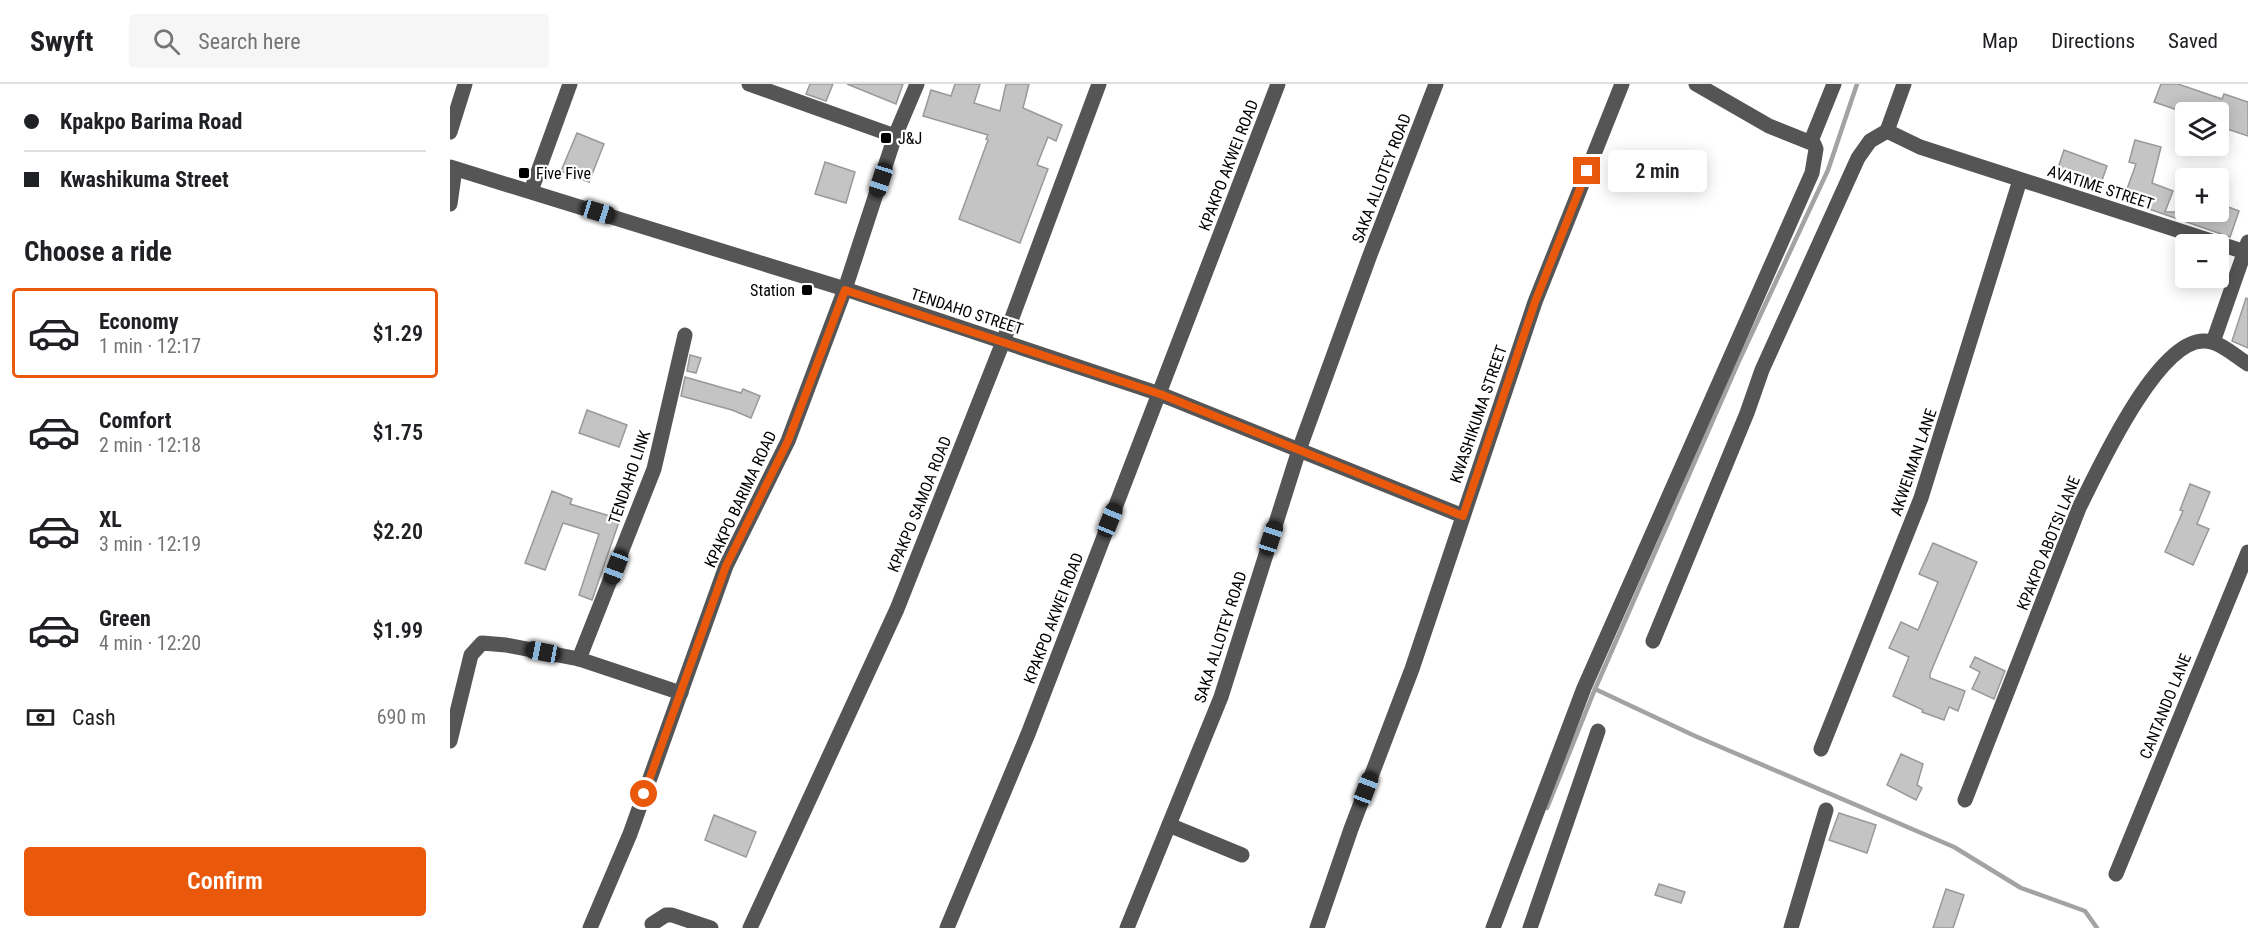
<!DOCTYPE html>
<html lang="en">
<head>
<meta charset="utf-8">
<style>
	body { margin:0; font-family:"Roboto Condensed",sans-serif; background:#f6f6f6; color:#202124; height:100vh; display:flex; flex-direction:column; font-size:22px; white-space:nowrap }
	* { box-sizing:border-box; margin:0 }
	p { font-size:20px; color:#757577 }
	.icon { flex:none; width:33px; height:33px; fill:none; stroke:currentColor; stroke-width:2; stroke-linecap:round; stroke-linejoin:round }
	.map { position:relative; flex:1; overflow:hidden }
	.details { display:flex; flex-direction:column; background:#fff; width:450px }
	.details>* { flex:none }
	.banner { display:grid; align-content:center; height:132px; padding:0 24px; background:#fff }
	.tools { position:absolute; left:1725px; top:18px; display:grid; gap:12px }
	.tools a { display:grid; place-items:center; width:54px; height:54px; border-radius:6px; background:#fff; box-shadow:0 3px 15px #0003; font-size:30px }
	.end { position:absolute; width:27px; height:27px; margin:-14px; border:8px solid #ea580c; background:#fff; box-shadow:0 0 0 3px #fff }
	.from { border-radius:50% }
	.bubble { position:absolute; height:42px; border-radius:6px; background:#fff; box-shadow:0 3px 15px #0003; font-size:20px; font-weight:600; line-height:42px; text-align:center }
	.car { position:absolute; width:18px; height:36px; margin:-18px -9px; border-radius:8px; box-shadow:0 0 4px 2px #0007; background:linear-gradient(#222 24%,#8ab4d8 0 40%,#222 0 76%,#8ab4d8 0 86%,#222 0) }
	.banner b { display:flex; align-items:center; gap:21px; height:57px; font-size:22px }
	.banner b+b { border-top:2px solid #e0e0e0 }
	.banner i { width:15px; height:15px; background:#202124 }
	ul { padding:0; list-style:none }
	li { display:flex; align-items:center; gap:18px; height:90px; margin:0 12px 9px; padding:0 12px; border:3px solid transparent; border-radius:6px }
	li div { flex:1 }
	li b { display:block; font-size:22px }
	li em { font-style:normal; font-weight:600 }
	li.on { border-color:#ea580c }
	li>.icon { width:54px; height:54px; stroke-width:1.5 }
	h2 { padding:0 24px; font-size:27px; line-height:72px }
	.pay { display:flex; align-items:center; gap:15px; height:66px; padding:0 24px; font-size:22px }
	.pay p { margin-inline-start:auto }
	.action { display:flex; gap:12px; margin-top:auto; padding:12px 24px }
	.action a { flex:1; height:69px; border-radius:6px; background:#ea580c; color:#fff; font-size:24px; font-weight:600; line-height:69px; text-align:center }
	header { display:flex; align-items:center; gap:36px; box-sizing:border-box; height:84px; padding:0 30px; background:#fff; border-bottom:2px solid #e0e0e0 }
	header strong { font-size:28px }
	nav { display:flex; gap:33px; margin-inline-start:auto; font-size:21px }
	.search { width:420px; height:54px; background:#f6f6f6; display:flex; align-items:center; gap:15px; box-sizing:border-box; padding:0 21px; border-radius:6px; color:#757577; font-size:22px }
	main { display:flex; flex:1; min-height:0 }
	.map>svg:first-child { display:block }
	.lines { fill:none; stroke-linecap:round; stroke-linejoin:round }
	.stream { stroke:#a3a3a3; stroke-width:4.5 }
	.building { fill:#c4c4c4; stroke:#999; stroke-width:1.5 }
	.minor { stroke:#555; stroke-width:15 }
	.route { stroke:#ea580c; stroke-width:8 }
	.poi-dot { fill:#000; stroke:#fff; stroke-width:2 }
	.labels { text-anchor:middle; stroke-width:4.5; stroke-linejoin:round; paint-order:stroke }
	.poi-label { font-size:16px; fill:#000; stroke:#fff; text-anchor:start }
	.street-label { font-size:16px; fill:#000; stroke:#fff }
</style>
</head>
<body>
<header>
<strong>Swyft</strong>
<div class="search"><svg class="icon" aria-label="search" viewBox="0 0 24 24"><circle cx="10" cy="10" r="6"/><path d="M15 15l6 6"/></svg>Search here</div>
<nav><a>Map</a><a>Directions</a><a>Saved</a></nav>
</header>
<main>
<section class="details">
<div class="banner">
<b><i class="from"></i>Kpakpo Barima Road</b>
<b><i></i>Kwashikuma Street</b>
</div>
<h2>Choose a ride</h2>
<ul>
<li class="on"><svg class="icon" aria-label="car" viewBox="0 0 24 24"><path d="M5 17H2v-5l4-1 3-4h7l3 4 3 1v5h-3M9 17h6M6 11h13"/><circle cx="7" cy="17" r="2"/><circle cx="17" cy="17" r="2"/></svg><div><b>Economy</b><p>1 min · 12:17</p></div><em>$1.29</em></li>
<li><svg class="icon" aria-label="car" viewBox="0 0 24 24"><path d="M5 17H2v-5l4-1 3-4h7l3 4 3 1v5h-3M9 17h6M6 11h13"/><circle cx="7" cy="17" r="2"/><circle cx="17" cy="17" r="2"/></svg><div><b>Comfort</b><p>2 min · 12:18</p></div><em>$1.75</em></li>
<li><svg class="icon" aria-label="car" viewBox="0 0 24 24"><path d="M5 17H2v-5l4-1 3-4h7l3 4 3 1v5h-3M9 17h6M6 11h13"/><circle cx="7" cy="17" r="2"/><circle cx="17" cy="17" r="2"/></svg><div><b>XL</b><p>3 min · 12:19</p></div><em>$2.20</em></li>
<li><svg class="icon" aria-label="car" viewBox="0 0 24 24"><path d="M5 17H2v-5l4-1 3-4h7l3 4 3 1v5h-3M9 17h6M6 11h13"/><circle cx="7" cy="17" r="2"/><circle cx="17" cy="17" r="2"/></svg><div><b>Green</b><p>4 min · 12:20</p></div><em>$1.99</em></li>
</ul>
<div class="pay"><svg class="icon" aria-label="cash" viewBox="0 0 24 24"><path d="M3 7h18v10H3z"/><circle cx="12" cy="12" r="2"/></svg>Cash<p>690 m</p></div>
<div class="action"><a>Confirm</a></div>
</section>
<div class="map">
<svg width="1798" height="844" viewBox="0 0 1798 844">
	<rect width="100%" height="100%" fill="#fff"/>
	<g class="lines">
		<g class="stream">
			<path d="M1145,605L1245,652L1504,763L1571,804L1635,827L1647,844"/>
			<path d="M1097,724L1145,605L1288,279L1378,86L1407,0"/>
		</g>
	</g>
	<g class="building">
		<path d="M360,0H383L376,17L356,10Z"/>
		<path d="M397,0H453L446,20Z"/>
		<path d="M505,0H530L524,19L550,27L556,0H579L573,24L612,41L606,57L598,53L587,81L598,85L570,159L509,135L538,56L536,55L538,51L473,32L481,6L501,12Z"/>
		<path d="M1711,0H1728L1772,15L1774,10L1798,18V52L1768,42V28H1733L1704,18Z"/>
		<path d="M127,49L154,60L139,98L111,87Z"/>
		<path d="M1685,56L1711,63L1702,99L1723,107L1715,128H1768V119L1789,127L1780,153L1673,116L1686,80L1679,78Z"/>
		<path d="M1614,66L1657,82L1649,105L1606,90Z"/>
		<path d="M375,78L405,88L396,119L365,110Z"/>
		<path d="M1796,214L1798,215V264L1782,257Z"/>
		<path d="M240,271L251,274L246,289L237,287Z"/>
		<path d="M235,293L291,309L293,305L310,312L301,334L282,326L231,312Z"/>
		<path d="M137,326L177,341L169,363L129,349Z"/>
		<path d="M1740,400L1760,408L1747,440L1759,445L1743,481L1715,468L1733,427L1730,426Z"/>
		<path d="M102,407L122,415L120,420L170,435L142,516L129,511L149,450L113,439L95,486L75,479Z"/>
		<path d="M1483,459L1527,478L1480,590V594L1515,607L1508,627L1499,623L1494,636L1472,628L1473,626L1443,612L1459,573L1439,564L1451,538L1468,546L1488,498L1469,490Z"/>
		<path d="M1525,573L1555,587L1544,615L1522,605L1530,588L1520,583Z"/>
		<path d="M1451,670L1473,680L1467,701L1472,704L1466,716L1437,701Z"/>
		<path d="M1389,729L1426,741L1417,769L1379,756Z"/>
		<path d="M264,731L306,748L296,773L255,756Z"/>
		<path d="M1209,800L1235,808L1231,819L1205,811Z"/>
		<path d="M1496,805L1514,811L1503,844H1483Z"/>
	</g>
	<g class="lines">
		<g class="minor">
			<path d="M299,0L445,52"/>
			<path d="M1437,47L1470,63L1795,168"/>
			<path d="M1437,47L1454,0"/>
			<path d="M0,48L15,0"/>
			<path d="M1361,57L1384,0"/>
			<path d="M0,83L395,205L710,310L1013,432"/>
			<path d="M81,107L120,0"/>
			<path d="M0,120L5,85"/>
			<path d="M1763,258L1798,158"/>
			<path d="M1203,557L1297,329L1312,286L1408,74L1420,57L1437,47"/>
			<path d="M129,575L204,385L235,251"/>
			<path d="M0,657L21,571L32,559L56,561L129,575L231,609"/>
			<path d="M1371,665L1471,414L1570,96"/>
			<path d="M1515,716L1629,424C1648,386 1707,256 1754,257C1770,257 1785,272 1798,280"/>
			<path d="M719,741L792,771"/>
			<path d="M1666,790L1798,468"/>
			<path d="M202,840L216,831H222L261,844"/>
			<path d="M140,844L180,750L276,482L338,357L395,205L445,52L467,0"/>
			<path d="M300,844L447,525L553,258L649,0"/>
			<path d="M497,844L578,650L828,0"/>
			<path d="M677,844L771,613L849,366L920,171L986,0"/>
			<path d="M867,844L901,745L962,585L1085,218L1172,0"/>
			<path d="M1043,844L1134,604L1362,89L1366,65L1364,60L1319,42L1246,0"/>
			<path d="M1080,844L1148,647"/>
			<path d="M1341,844L1376,726"/>
		</g>
	</g>
	<g class="lines">
		<path class="route" d="M194,710L276,482L338,357L395,206L710,310L1013,432L1085,218L1137,87"/>
	</g>
	<g class="poi-dot">
		<rect x="430" y="48" width="12" height="12" rx="3"/>
		<rect x="68" y="83" width="12" height="12" rx="3"/>
		<rect x="351" y="200" width="12" height="12" rx="3"/>
	</g>
	<g class="labels">
		<g class="poi-label">
			<text x="448" y="60">J&amp;J</text>
			<text x="86" y="95">Five Five</text>
			<text x="345" y="212" text-anchor="end">Station</text>
		</g>
		<g class="street-label">
			<text transform="translate(778 81) rotate(-69)" y="6">KPAKPO AKWEI ROAD</text>
			<text transform="translate(931 94) rotate(-69)" y="6">SAKA ALLOTEY ROAD</text>
			<text transform="translate(1651 103) rotate(18)" y="6">AVATIME STREET</text>
			<text transform="translate(517 227) rotate(18)" y="6">TENDAHO STREET</text>
			<text transform="translate(1028 330) rotate(-71)" y="6">KWASHIKUMA STREET</text>
			<text transform="translate(1463 378) rotate(-71)" y="6">AKWEIMAN LANE</text>
			<text transform="translate(179 393) rotate(-71)" y="6">TENDAHO LINK</text>
			<text transform="translate(290 415) rotate(-65)" y="6">KPAKPO BARIMA ROAD</text>
			<text transform="translate(469 420) rotate(-68)" y="6">KPAKPO SAMOA ROAD</text>
			<text transform="translate(1598 459) rotate(-68)" y="6">KPAKPO ABOTSI LANE</text>
			<text transform="translate(603 534) rotate(-69)" y="6">KPAKPO AKWEI ROAD</text>
			<text transform="translate(770 553) rotate(-72)" y="6">SAKA ALLOTEY ROAD</text>
			<text transform="translate(1715 622) rotate(-68)" y="6">CANTANDO LANE</text>
		</g>
	</g>
</svg>
<div class="tools">
<a><svg class="icon" aria-label="layers" viewBox="0 0 24 24"><path d="M12 4l9 5-9 5-9-5zM3 14l9 5 9-5"/></svg></a>
<a>+</a>
<a>−</a>
</div>
<i class="end from" style="left:194px;top:710px"></i>
<i class="end" style="left:1137px;top:87px"></i>
<div class="bubble" style="left:1158px;top:66px;width:99px">2 min</div>
<i class="car" style="left:431px;top:96px;rotate:198deg"></i>
<i class="car" style="left:148px;top:128px;rotate:107deg"></i>
<i class="car" style="left:660px;top:436px;rotate:22deg"></i>
<i class="car" style="left:821px;top:454px;rotate:18deg"></i>
<i class="car" style="left:166px;top:483px;rotate:201deg"></i>
<i class="car" style="left:93px;top:568px;rotate:281deg"></i>
<i class="car" style="left:916px;top:705px;rotate:21deg"></i>
</div>
</main>
</body>
</html>
